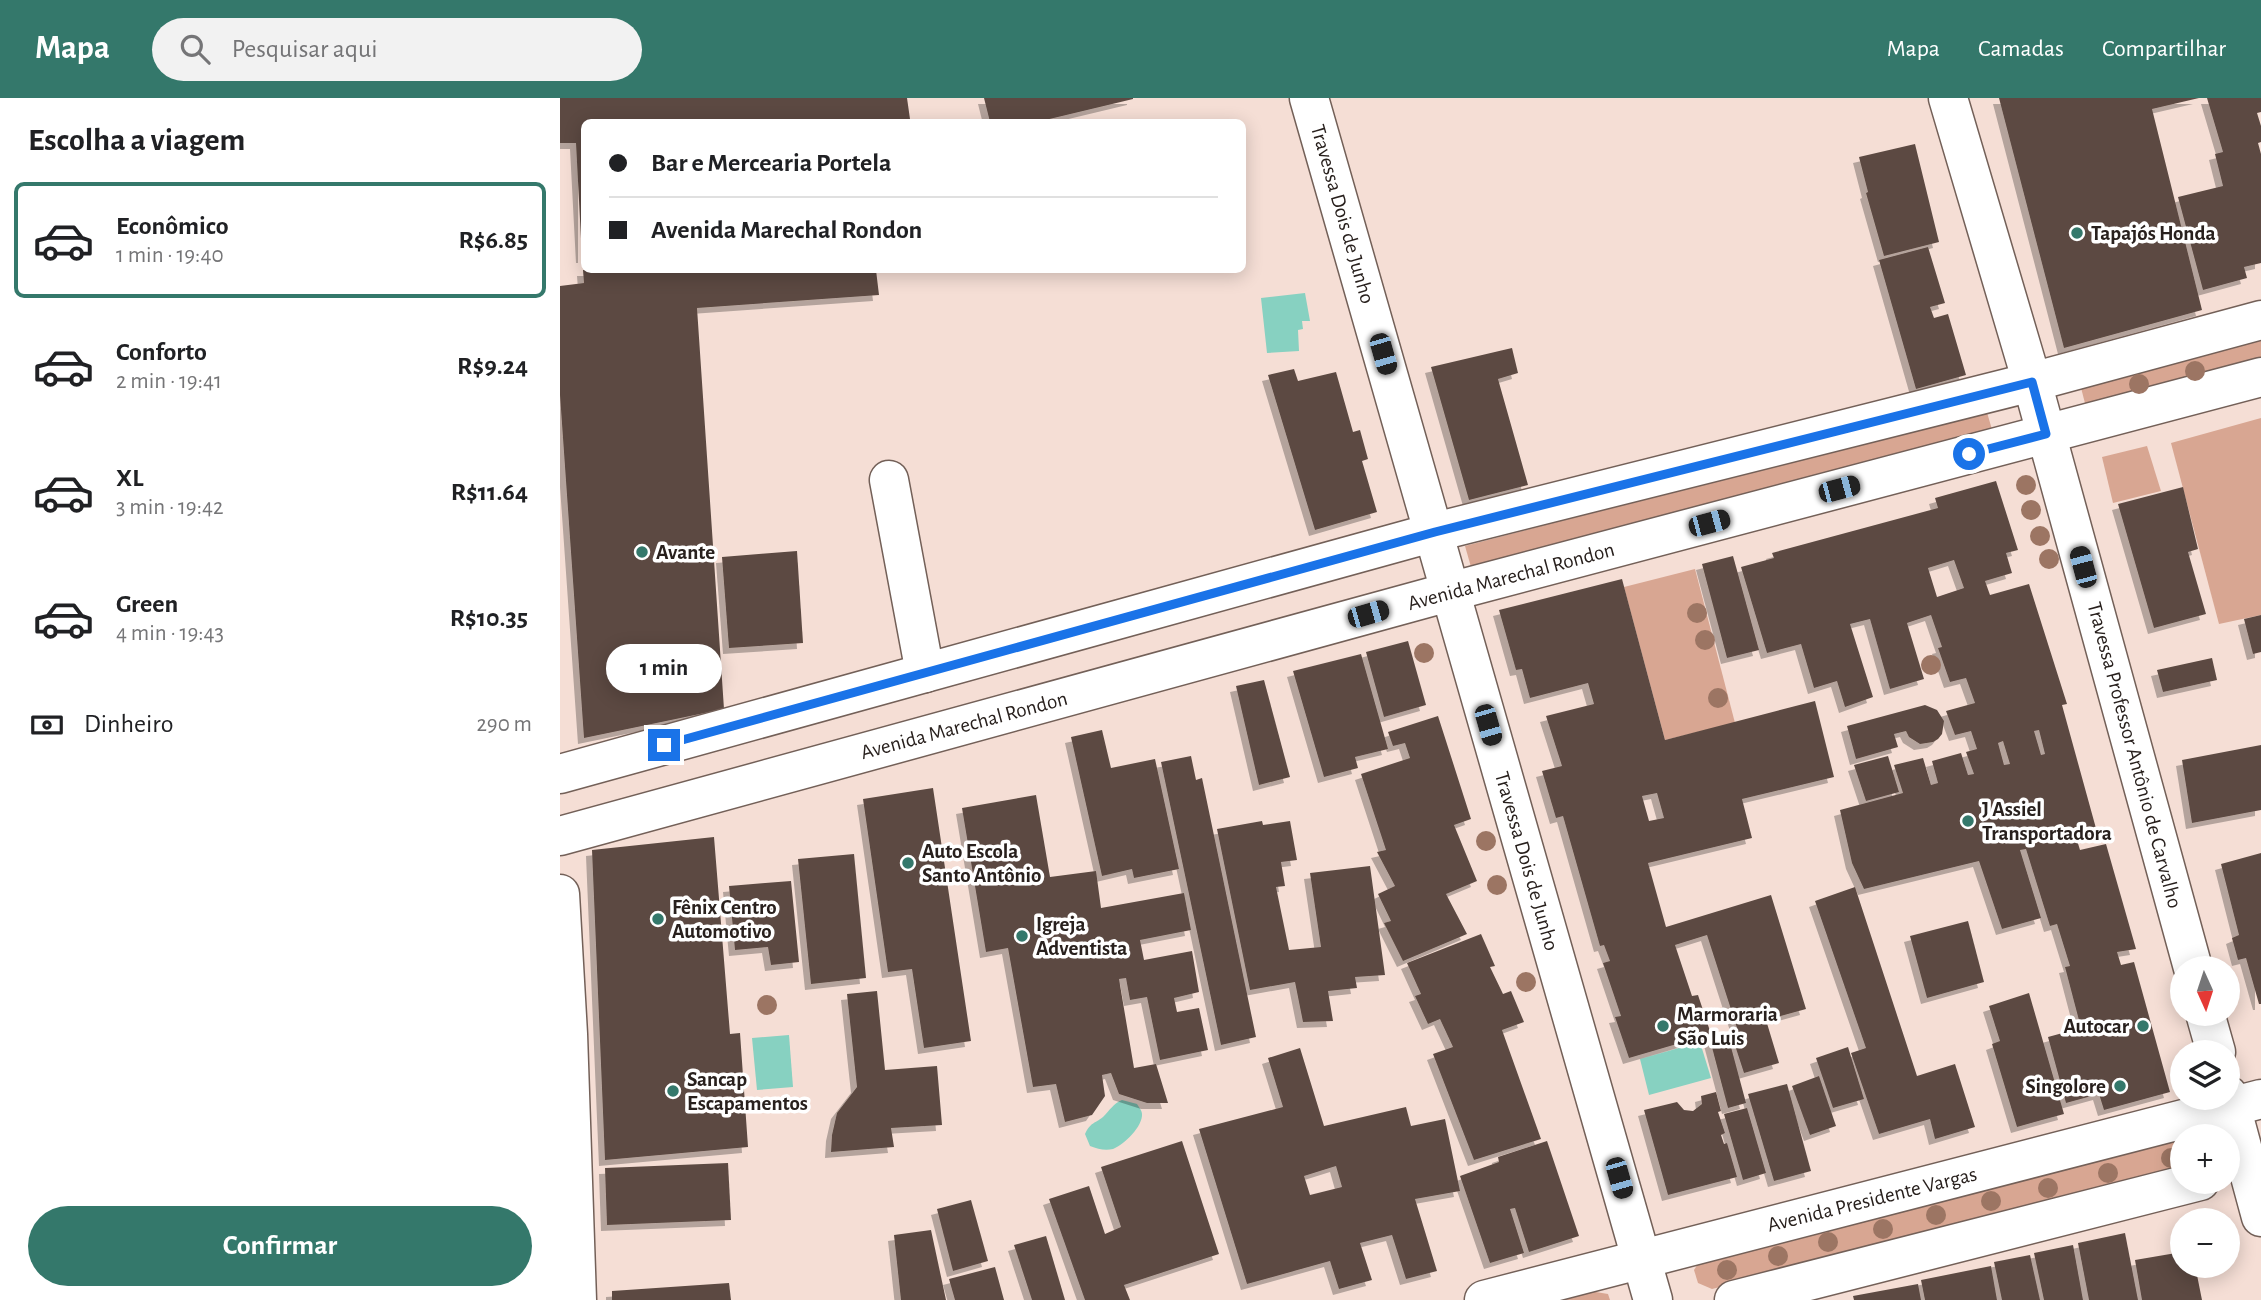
<!DOCTYPE html>
<html lang="pt">
<head>
<meta charset="utf-8">
<style>
	body { margin:0; font-family:"Alegreya Sans",sans-serif; background:#f2f2f2; color:#202124; height:100vh; display:flex; flex-direction:column; font-size:26px; white-space:nowrap }
	* { box-sizing:border-box; margin:0 }
	p { font-size:23px; color:#757577 }
	.icon { flex:none; width:38px; height:38px; fill:none; stroke:currentColor; stroke-width:2; stroke-linecap:round; stroke-linejoin:round }
	.map { position:relative; flex:1; overflow:hidden }
	.drawer { display:flex; flex-direction:column; background:#fff; width:560px }
	.drawer>* { flex:none }
	.guide { position:absolute; left:21px; top:21px; width:665px; height:154px; border-radius:10px; box-shadow:0 4px 18px #0003; display:grid; align-content:center; height:154px; padding:0 28px; background:#fff }
	.needle { width:46px; rotate:177deg }
	.buttons { position:absolute; left:1610px; top:858px; display:grid; gap:14px }
	.buttons a { display:grid; place-items:center; width:70px; height:70px; border-radius:50%; background:#fff; box-shadow:0 4px 18px #0003; font-size:35px }
	.end { position:absolute; width:32px; height:32px; margin:-16px; border:9px solid #1a73e8; background:#fff; box-shadow:0 0 0 4px #fff }
	.from { border-radius:50% }
	.bubble { position:absolute; height:49px; border-radius:24px; background:#fff; box-shadow:0 4px 18px #0003; font-size:23px; font-weight:700; line-height:49px; text-align:center }
	.car { position:absolute; width:21px; height:42px; margin:-21px -10px; border-radius:9px; box-shadow:0 0 5px 2px #0007; background:linear-gradient(#222 24%,#8ab4d8 0 40%,#222 0 76%,#8ab4d8 0 86%,#222 0) }
	.guide b { display:flex; align-items:center; gap:24px; height:66px; font-size:26px }
	.guide b+b { border-top:2px solid #e0e0e0 }
	.guide i { width:18px; height:18px; background:#202124 }
	ul { padding:0; list-style:none }
	li { display:flex; align-items:center; gap:21px; height:116px; margin:0 14px 10px; padding:0 14px; border:4px solid transparent; border-radius:10px }
	li div { flex:1 }
	li b { display:block; font-size:26px }
	li em { font-style:normal; font-weight:700 }
	li.selected { border-color:#34786b }
	li>.icon { width:63px; height:63px; stroke-width:1.5 }
	h2 { padding:0 28px; font-size:32px; line-height:84px }
	.pay { display:flex; align-items:center; gap:18px; height:77px; padding:0 28px; font-size:26px }
	.pay p { margin-inline-start:auto }
	.cta { display:flex; gap:14px; margin-top:auto; padding:14px 28px }
	.cta a { flex:1; height:80px; border-radius:42px; background:#34786b; color:#fff; font-size:28px; font-weight:700; line-height:80px; text-align:center }
	header { display:flex; align-items:center; gap:42px; box-sizing:border-box; height:98px; padding:0 35px; background:#34786b; color:#fff }
	header strong { font-size:33px }
	nav { display:flex; gap:38px; margin-inline-start:auto; font-size:24px }
	.search { width:490px; height:63px; background:#f2f2f2; display:flex; align-items:center; gap:18px; box-sizing:border-box; padding:0 24px; border-radius:38px; color:#757577; font-size:26px }
	main { display:flex; flex:1; min-height:0 }
	.map>svg:first-child { display:block }
	.green { fill:#d8a692 }
	.water { fill:#87d1c1 }
	.building { fill:#5c4a42; fill-rule:evenodd; filter:url(#shadow) }
	.lines { fill:none; stroke-linecap:round; stroke-linejoin:round }
	.minor-casing { stroke:#736058; stroke-width:41 }
	.minor { stroke:#fff; stroke-width:38 }
	.tree { fill:#9c7563 }
	.route { stroke:#1a73e8; stroke-width:9 }
	.poi-dot { fill:#34786b; stroke:#fff; stroke-width:2.5 }
	.labels { text-anchor:middle; stroke-width:7; stroke-linejoin:round; paint-order:stroke }
	.street-label { font-size:21px; fill:#28201d; stroke:#fff }
	.poi-label { font-size:21px; font-weight:bold; fill:#28201d; stroke:#fff; text-anchor:start }
</style>
</head>
<body>
<header>
<strong>Mapa</strong>
<div class="search"><svg class="icon" aria-label="search" viewBox="0 0 24 24"><circle cx="10" cy="10" r="6"/><path d="M15 15l6 6"/></svg>Pesquisar aqui</div>
<nav><a>Mapa</a><a>Camadas</a><a>Compartilhar</a></nav>
</header>
<main>
<section class="drawer">
<h2>Escolha a viagem</h2>
<ul>
<li class="selected"><svg class="icon" aria-label="car" viewBox="0 0 24 24"><path d="M5 17H2v-5l4-1 3-4h7l3 4 3 1v5h-3M9 17h6M6 11h13"/><circle cx="7" cy="17" r="2"/><circle cx="17" cy="17" r="2"/></svg><div><b>Econômico</b><p>1 min · 19:40</p></div><em>R$6.85</em></li>
<li><svg class="icon" aria-label="car" viewBox="0 0 24 24"><path d="M5 17H2v-5l4-1 3-4h7l3 4 3 1v5h-3M9 17h6M6 11h13"/><circle cx="7" cy="17" r="2"/><circle cx="17" cy="17" r="2"/></svg><div><b>Conforto</b><p>2 min · 19:41</p></div><em>R$9.24</em></li>
<li><svg class="icon" aria-label="car" viewBox="0 0 24 24"><path d="M5 17H2v-5l4-1 3-4h7l3 4 3 1v5h-3M9 17h6M6 11h13"/><circle cx="7" cy="17" r="2"/><circle cx="17" cy="17" r="2"/></svg><div><b>XL</b><p>3 min · 19:42</p></div><em>R$11.64</em></li>
<li><svg class="icon" aria-label="car" viewBox="0 0 24 24"><path d="M5 17H2v-5l4-1 3-4h7l3 4 3 1v5h-3M9 17h6M6 11h13"/><circle cx="7" cy="17" r="2"/><circle cx="17" cy="17" r="2"/></svg><div><b>Green</b><p>4 min · 19:43</p></div><em>R$10.35</em></li>
</ul>
<div class="pay"><svg class="icon" aria-label="cash" viewBox="0 0 24 24"><path d="M3 7h18v10H3z"/><circle cx="12" cy="12" r="2"/></svg>Dinheiro<p>290 m</p></div>
<div class="cta"><a>Confirmar</a></div>
</section>
<div class="map">
<svg width="1701" height="1202" viewBox="0 0 1701 1202">
	<defs>
		<filter id="shadow"><feDropShadow dx="-6" dy="6" stdDeviation="0" flood-color="#0004"/></filter>
	</defs>
	<rect width="100%" height="100%" fill="#f5ded5"/>
	<g class="green">
		<path d="M1701,238V264L1526,309L1520,286Z"/>
		<path d="M1426,311L1433,335L911,469L905,448Z"/>
		<path d="M1701,320V517L1659,526L1611,345Z"/>
		<path d="M1587,348L1601,393L1553,405L1542,359Z"/>
		<path d="M1135,471L1175,625L1105,642L1064,489Z"/>
		<path d="M1622,1041V1075L1152,1191L1138,1185L1134,1172L1143,1158Z"/>
		<path d="M1024,1192L1048,1196L1050,1202H987Z"/>
	</g>
	<g class="water">
		<path d="M745,195L750,223H742L743,231L738,232L739,253L707,255L701,200Z"/>
		<path d="M229,937L233,989L197,992L192,940Z"/>
		<path d="M1140,944L1151,980L1089,997L1080,961Z"/>
		<path d="M562,1002L577,1006C579,1009 582,1013 582,1016C583,1028 564,1047 553,1051C545,1053 538,1051 530,1048L525,1036C531,1024 534,1026 543,1019C550,1012 553,1006 562,1002Z"/>
	</g>
	<g class="building">
		<path d="M0,0H347L350,21L298,22V24H24V159H22L16,45H0Z"/>
		<path d="M424,0H573V1L477,24H430Z"/>
		<path d="M1439,0H1639L1592,11L1642,212L1504,250Z"/>
		<path d="M1647,0H1701V14L1697,15L1701,28V44L1698,45L1701,56V165L1684,169L1687,180L1643,192L1618,99L1663,88L1655,56L1663,54Z"/>
		<path d="M1355,46L1379,144L1324,158L1306,95L1308,94L1299,59Z"/>
		<path d="M1368,149L1385,205L1370,209L1374,220L1388,216L1406,277L1356,291L1319,162Z"/>
		<path d="M23,172H316L319,197L137,210L164,611L24,640L0,297V188L24,185Z"/>
		<path d="M952,250L958,275L938,281L968,387L909,402L871,269Z"/>
		<path d="M734,271L738,283L776,274L793,334L800,332L808,361L802,363L817,414L755,432L708,277Z"/>
		<path d="M1436,383L1458,452L1446,455L1452,475L1425,483L1430,497L1469,486L1507,606L1502,607L1537,734L1516,739L1520,752L1546,746L1576,851L1557,854L1561,867L1574,864L1610,994L1544,1012L1539,996L1506,1005L1488,939L1521,930L1505,869L1510,868L1497,826L1490,828L1466,751L1460,752L1481,820L1442,831L1419,763L1304,791L1292,765L1280,712L1343,695L1334,667L1363,660L1371,687L1378,685L1372,663L1401,655L1408,677L1414,676L1406,654L1417,651L1411,633L1395,637L1386,613L1415,605L1406,580L1390,584L1378,550L1382,549L1371,517L1347,525L1364,581L1330,591L1310,521L1290,526L1313,599L1285,609L1277,583L1254,590L1241,546L1207,555L1181,469L1214,460L1212,455L1378,410L1375,400ZM1394,462L1404,490L1377,499L1368,470ZM1479,632L1485,656L1481,657L1474,633ZM1443,643L1450,666L1444,667L1438,645Z"/>
		<path d="M1623,389L1638,451L1628,454L1646,516L1594,530L1558,406Z"/>
		<path d="M237,453L243,545L169,550L162,459Z"/>
		<path d="M1173,458L1199,552L1167,560L1142,466Z"/>
		<path d="M1062,481L1105,642L1255,603L1274,679L1182,701L1192,740L1088,765L1106,829L1211,797L1246,911L1206,922L1219,965L1184,975L1170,932L1177,930L1147,837L1115,847L1132,898L1138,897L1151,936L1069,960L1055,919L1061,918L1043,865L1050,863L1044,847L1040,848L1003,718L996,720L982,673L1002,668L986,618L1034,606L1028,585L970,600L962,571L956,572L939,512ZM1097,695L1104,720L1089,723L1082,698Z"/>
		<path d="M1701,517V554L1693,556L1684,521Z"/>
		<path d="M848,543L866,607L824,619L806,554Z"/>
		<path d="M801,556L828,651L795,659L798,670L764,679L733,573Z"/>
		<path d="M1652,560L1657,582L1603,594L1597,572Z"/>
		<path d="M704,582L730,679L699,687L676,588Z"/>
		<path d="M1365,607L1377,612L1384,623L1382,636L1378,641L1373,644L1360,646L1349,639L1346,633L1334,636L1338,649L1296,661L1287,628Z"/>
		<path d="M878,618L911,721L894,727L917,783L886,796L907,836L843,863L824,825L831,823L818,796L835,788L817,754L826,752L801,676L850,660L845,645L833,648L828,634Z"/>
		<path d="M542,632L551,670L595,661L619,771L574,780L572,771L542,778L511,639Z"/>
		<path d="M1701,647V712L1632,725L1622,662Z"/>
		<path d="M631,658L636,682L642,680L696,939L661,947L601,664Z"/>
		<path d="M1328,658L1339,694L1306,703L1294,667Z"/>
		<path d="M373,690L411,943L364,950L352,871L328,874L303,701Z"/>
		<path d="M476,697L490,779L536,773L541,810L624,795L631,832L580,842L584,862L632,853L639,894L614,900L617,914L639,910L648,952L600,962L587,899L570,902L566,880L559,881L574,970L596,966L608,1005H587L559,996L551,975L542,977L545,998L532,1017L505,1024L496,986L473,989L448,850L426,854L402,710Z"/>
		<path d="M702,723L703,727L730,723L737,762L721,764L725,788L716,789L729,852L761,849L750,775L810,768L825,877L795,879L797,890L768,893L773,923L743,924L735,884L690,892L657,731Z"/>
		<path d="M154,739L170,936L180,935L188,1049L45,1062L32,752Z"/>
		<path d="M1701,755V906H1699L1686,860L1678,862L1672,840L1679,837L1661,766Z"/>
		<path d="M294,756L306,880L251,886L238,761Z"/>
		<path d="M231,783L239,864L211,867L208,849L175,852L169,788Z"/>
		<path d="M1295,789L1357,978L1395,966L1415,1029L1375,1041L1370,1021L1319,1036L1291,955L1306,950L1255,803Z"/>
		<path d="M1408,823L1424,884L1367,900L1350,838Z"/>
		<path d="M921,836L935,868L930,869L943,896L951,893L964,924L942,932L981,1041L914,1062L873,956L893,949L880,921L868,926L855,898L861,896L847,865Z"/>
		<path d="M317,893L325,972L377,968L382,1027L331,1030L334,1049L271,1054L272,1037L277,1015L297,989L287,896Z"/>
		<path d="M1469,895L1504,1016L1457,1029L1432,946L1440,943L1429,908Z"/>
		<path d="M1167,934L1186,1005L1168,1010L1149,938Z"/>
		<path d="M1288,949L1304,1001L1273,1010L1256,960Z"/>
		<path d="M740,950L764,1028L846,1009L851,1028L885,1021L900,1093L855,1101L877,1173L846,1181L832,1137L800,1145L812,1182L779,1191L770,1163L687,1186L639,1031L723,1009L708,960ZM776,1068L782,1089L750,1097L744,1078Z"/>
		<path d="M1259,978L1276,1028L1250,1037L1232,988Z"/>
		<path d="M1227,986L1251,1073L1214,1083L1188,996Z"/>
		<path d="M1156,994L1161,1013L1158,1014L1165,1035L1161,1037L1164,1046L1167,1045L1177,1079L1108,1097L1084,1012L1117,1004L1124,1012L1133,1013L1142,1006L1141,998Z"/>
		<path d="M1187,1010L1206,1075L1183,1082L1164,1016Z"/>
		<path d="M622,1043L659,1156L564,1187L570,1202H525L489,1101L529,1088L545,1136L561,1129L541,1069Z"/>
		<path d="M987,1043L1019,1138L969,1154L955,1110L950,1111L964,1155L930,1165L900,1078L939,1064L938,1059Z"/>
		<path d="M168,1065L171,1122L47,1127L45,1070Z"/>
		<path d="M411,1102L428,1163L393,1173L377,1111Z"/>
		<path d="M371,1132L386,1202H341L334,1137Z"/>
		<path d="M1565,1135L1578,1202H1529L1518,1145Z"/>
		<path d="M486,1138L505,1202H472L454,1147Z"/>
		<path d="M1513,1147L1523,1202H1484L1474,1155Z"/>
		<path d="M1622,1154V1167H1635L1642,1202H1582L1575,1162Z"/>
		<path d="M1470,1157L1480,1202H1442L1434,1164Z"/>
		<path d="M1431,1168L1437,1202H1365L1361,1182Z"/>
		<path d="M435,1169L444,1202H395L389,1181Z"/>
		<path d="M169,1185L171,1202H52V1193Z"/>
		<path d="M1358,1186L1361,1202H1294L1293,1198Z"/>
	</g>
	<g class="lines">
		<defs>
			<g id="minor">
				<path d="M749,0L1093,1202"/>
				<path d="M1388,0L1472,284L1633,870"/>
				<path d="M329,382L365,575"/>
				<path d="M0,676L875,434L1472,284L1701,222"/>
				<path d="M0,738L889,494L1701,279"/>
				<path d="M0,796L8,936L17,1202"/>
				<path d="M1645,915L1656,954"/>
				<path d="M1668,997L1701,1119"/>
				<path d="M924,1202L1701,1001"/>
				<path d="M1174,1202L1640,1083"/>
			</g>
		</defs>
		<use href="#minor" class="minor-casing"/>
		<use href="#minor" class="minor"/>
	</g>
	<g class="tree">
		<circle cx="1635" cy="273" r="10"/>
		<circle cx="1579" cy="286" r="10"/>
		<circle cx="1466" cy="387" r="10"/>
		<circle cx="1471" cy="412" r="10"/>
		<circle cx="1480" cy="438" r="10"/>
		<circle cx="1489" cy="461" r="10"/>
		<circle cx="1137" cy="515" r="10"/>
		<circle cx="1145" cy="542" r="10"/>
		<circle cx="864" cy="555" r="10"/>
		<circle cx="1371" cy="567" r="10"/>
		<circle cx="1158" cy="600" r="10"/>
		<circle cx="926" cy="743" r="10"/>
		<circle cx="937" cy="787" r="10"/>
		<circle cx="966" cy="884" r="10"/>
		<circle cx="207" cy="907" r="10"/>
		<circle cx="1611" cy="1060" r="10"/>
		<circle cx="1548" cy="1075" r="10"/>
		<circle cx="1488" cy="1090" r="10"/>
		<circle cx="1431" cy="1103" r="10"/>
		<circle cx="1376" cy="1117" r="10"/>
		<circle cx="1323" cy="1131" r="10"/>
		<circle cx="1268" cy="1144" r="10"/>
		<circle cx="1218" cy="1158" r="10"/>
		<circle cx="1167" cy="1172" r="10"/>
	</g>
	<g class="lines">
		<path class="route" d="M104,647L875,434L1472,284L1486,336L1409,356"/>
	</g>
	<g class="poi-dot">
		<circle cx="1517" cy="135" r="7"/>
		<circle cx="82" cy="454" r="7"/>
		<circle cx="1408" cy="723" r="7"/>
		<circle cx="348" cy="765" r="7"/>
		<circle cx="98" cy="821" r="7"/>
		<circle cx="462" cy="838" r="7"/>
		<circle cx="1103" cy="928" r="7"/>
		<circle cx="1583" cy="928" r="7"/>
		<circle cx="1560" cy="988" r="7"/>
		<circle cx="113" cy="993" r="7"/>
	</g>
	<g class="labels">
		<g class="street-label">
			<text transform="translate(783 116) rotate(74)" y="7">Travessa Dois de Junho</text>
			<text transform="translate(951 478) rotate(-15)" y="7">Avenida Marechal Rondon</text>
			<text transform="translate(404 627) rotate(-15)" y="7">Avenida Marechal Rondon</text>
			<text transform="translate(1575 657) rotate(75)" y="7">Travessa Professor Antônio de Carvalho</text>
			<text transform="translate(967 763) rotate(74)" y="7">Travessa Dois de Junho</text>
			<text transform="translate(1312 1101) rotate(-14)" y="7">Avenida Presidente Vargas</text>
		</g>
		<g class="poi-label">
			<text x="1531" y="142">Tapajós Honda</text>
			<text x="96" y="461">Avante</text>
			<text x="1422" y="718">J Assiel<tspan x="1422" dy="24">Transportadora</tspan></text>
			<text x="362" y="760">Auto Escola<tspan x="362" dy="24">Santo Antônio</tspan></text>
			<text x="112" y="816">Fênix Centro<tspan x="112" dy="24">Automotivo</tspan></text>
			<text x="476" y="833">Igreja<tspan x="476" dy="24">Adventista</tspan></text>
			<text x="1117" y="923">Marmoraria<tspan x="1117" dy="24">São Luis</tspan></text>
			<text x="1569" y="935" text-anchor="end">Autocar</text>
			<text x="127" y="988">Sancap<tspan x="127" dy="24">Escapamentos</tspan></text>
			<text x="1546" y="995" text-anchor="end">Singolore</text>
		</g>
	</g>
</svg>
<div class="buttons">
<a><svg class="needle" viewBox="-14 -14 28 28"><path d="M0-13l5 13h-10z" fill="#e53935"/><path d="M0 13l5-13h-10z" fill="#757577"/></svg></a>
<a><svg class="icon" aria-label="layers" viewBox="0 0 24 24"><path d="M12 4l9 5-9 5-9-5zM3 14l9 5 9-5"/></svg></a>
<a>+</a>
<a>−</a>
</div>
<i class="end from" style="left:1409px;top:356px"></i>
<i class="end" style="left:104px;top:647px"></i>
<div class="bubble" style="left:46px;top:546px;width:116px">1 min</div>
<i class="car" style="left:823px;top:256px;rotate:164deg"></i>
<i class="car" style="left:1279px;top:391px;rotate:75deg"></i>
<i class="car" style="left:1149px;top:425px;rotate:75deg"></i>
<i class="car" style="left:1523px;top:469px;rotate:345deg"></i>
<i class="car" style="left:808px;top:516px;rotate:74deg"></i>
<i class="car" style="left:928px;top:627px;rotate:164deg"></i>
<i class="car" style="left:1059px;top:1080px;rotate:164deg"></i>
<div class="guide">
<b><i class="from"></i>Bar e Mercearia Portela</b>
<b><i></i>Avenida Marechal Rondon</b>
</div>
</div>
</main>
</body>
</html>
